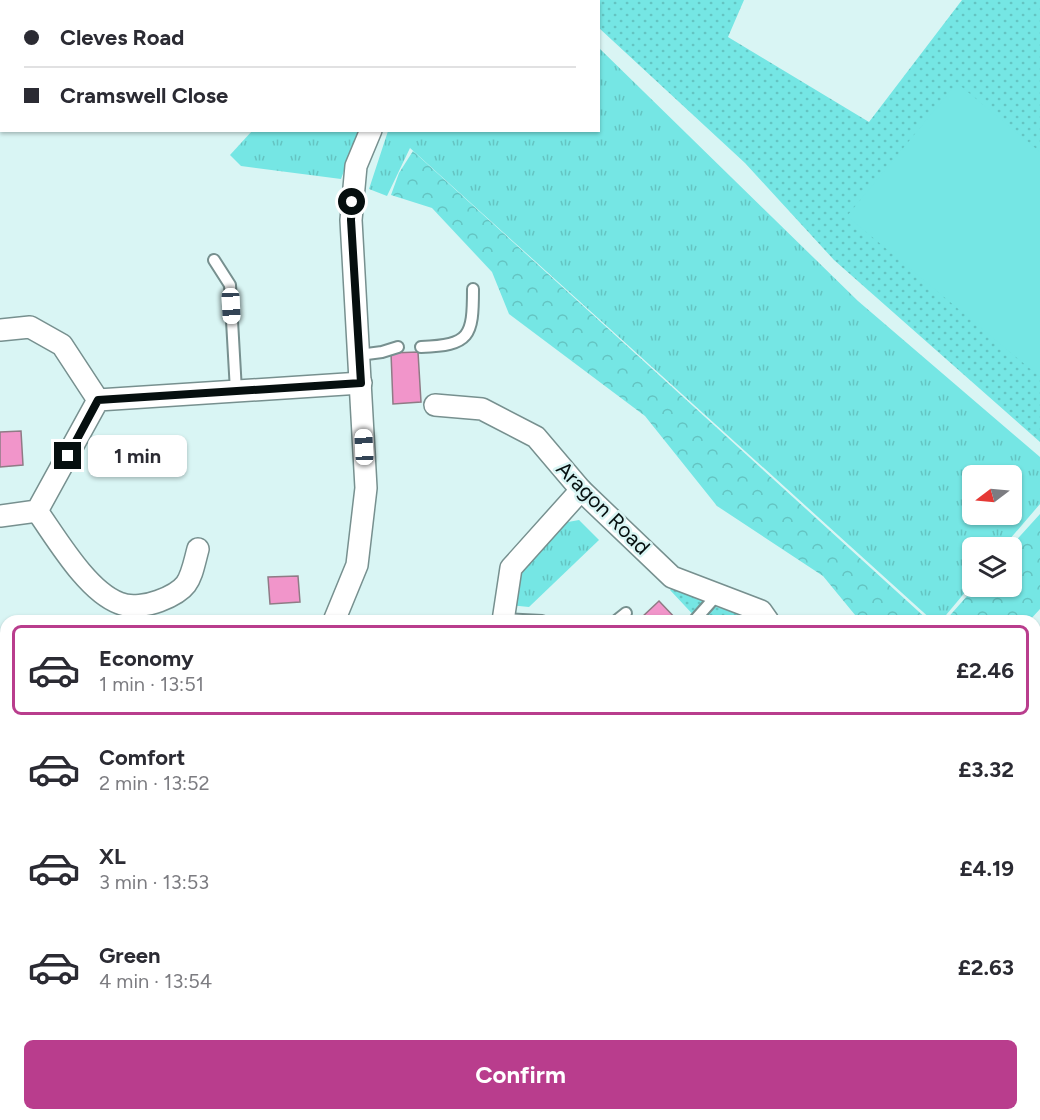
<!DOCTYPE html>
<html lang="en">
<head>
<meta charset="utf-8">
<style>
	body { margin:0; font-family:Figtree,sans-serif; background:#f7f7f7; color:#2b2b33; height:100vh; display:flex; flex-direction:column; font-size:22px; white-space:nowrap }
	* { box-sizing:border-box; margin:0 }
	p { font-size:20px; color:#7c7c81 }
	.icon { flex:none; width:33px; height:33px; fill:none; stroke:currentColor; stroke-width:2; stroke-linecap:round; stroke-linejoin:round }
	.map { position:relative; flex:1; overflow:hidden }
	.details { position:absolute; left:0px; top:615px; width:1041px; height:506px; display:flex; flex-direction:column; background:#fff; border-radius:18px 18px 0 0; box-shadow:0 2px 4px #0004 }
	.details>* { flex:none }
	.top-card { position:absolute; left:0px; top:0px; width:600px; height:132px; box-shadow:0 2px 4px #0004; display:grid; align-content:center; height:132px; padding:0 24px; background:#fff }
	.needle { width:39px; rotate:254deg }
	.controls { position:absolute; left:962px; top:465px; display:grid; gap:12px }
	.controls a { display:grid; place-items:center; width:60px; height:60px; border-radius:9px; background:#fff; box-shadow:0 2px 4px #0004; font-size:30px }
	.end { position:absolute; width:27px; height:27px; margin:-14px; border:8px solid #060f0f; background:#fff; box-shadow:0 0 0 3px #fff }
	.from { border-radius:50% }
	.bubble { position:absolute; height:42px; border-radius:9px; background:#fff; box-shadow:0 2px 4px #0004; font-size:20px; font-weight:700; line-height:42px; text-align:center }
	.car { position:absolute; width:18px; height:36px; margin:-18px -9px; border-radius:8px; box-shadow:0 0 4px 2px #0007; background:linear-gradient(#fff 24%,#345 0 40%,#fff 0 76%,#345 0 86%,#fff 0) }
	.top-card b { display:flex; align-items:center; gap:21px; height:57px; font-size:22px }
	.top-card b+b { border-top:2px solid #e1e1e2 }
	.top-card i { width:15px; height:15px; background:#2b2b33 }
	ul { padding:10px 0 0; list-style:none }
	li { display:flex; align-items:center; gap:18px; height:90px; margin:0 12px 9px; padding:0 12px; border:3px solid transparent; border-radius:9px }
	li div { flex:1 }
	li b { display:block; font-size:22px }
	li em { font-style:normal; font-weight:700 }
	li.on { border-color:#b93d8d }
	li>.icon { width:54px; height:54px; stroke-width:1.5 }
	.primary-button { display:flex; gap:12px; margin-top:auto; padding:12px 24px }
	.primary-button a { flex:1; height:69px; border-radius:9px; background:#b93d8d; color:#fff; font-size:24px; font-weight:700; line-height:69px; text-align:center }
	.map>svg:first-child { display:block }
	.grass { fill:url(#grass-tufts); fill-rule:evenodd }
	.forest { fill:url(#forest-crowns) }
	.park { fill:url(#park-dots) }
	.pitch { fill:#75e6e4 }
	.lines { fill:none; stroke-linecap:round; stroke-linejoin:round }
	.stream { stroke:#2ea8a6; stroke-width:6 }
	.building { fill:#f195ca; stroke:#8f7b85; stroke-width:1.5 }
	.service-casing { stroke:#77908f; stroke-width:14 }
	.minor-casing { stroke:#77908f; stroke-width:24 }
	.primary-casing { stroke:#1d7674; stroke-width:36 }
	.service { stroke:#fff; stroke-width:10 }
	.minor { stroke:#fff; stroke-width:21 }
	.primary { stroke:#7fcecd; stroke-width:33 }
	.route { stroke:#060f0f; stroke-width:8 }
	.labels { text-anchor:middle; stroke-width:5; stroke-linejoin:round; paint-order:stroke }
	.street-label { font-size:21px; fill:#060f0f; stroke:#d9f5f4 }
</style>
</head>
<body>
<div class="map">
<svg width="1040" height="1120" viewBox="0 0 1040 1120">
	<defs>
		<pattern id="grass-tufts" width="24" height="20" patternUnits="userSpaceOnUse" patternTransform="scale(1.5)"><rect width="24" height="20" fill="#75e6e4"/><path d="M3 7l-1-3M5 7V3M7 7l1-3M15 17l-1-3M17 17v-4M19 17l1-3" fill="none" stroke="#64c4c2"/></pattern>
		<pattern id="forest-crowns" width="20" height="18" patternUnits="userSpaceOnUse" patternTransform="scale(1.5)"><rect width="20" height="18" fill="#75e6e4"/><path d="M2 6a3 3 0 1 1 6 0M12 15a3 3 0 1 1 6 0" fill="none" stroke="#64c4c2"/></pattern>
		<pattern id="park-dots" width="8" height="8" patternUnits="userSpaceOnUse" patternTransform="scale(1.5)"><rect width="8" height="8" fill="#75e6e4"/><path d="M2 2h.1M6 6h.1" fill="none" stroke="#64c4c2" stroke-width="1.8" stroke-linecap="round"/></pattern>
	</defs>
	<rect width="100%" height="100%" fill="#d9f5f4"/>
	<g class="grass">
		<path d="M599,48L858,301L1040,457V504L1003,547L972,548V584L941,621H933L410,148L387,196L369,189L388,131L598,130ZM972,476H1011V514H972Z"/>
		<path d="M252,131H359L341,179L241,166L230,155Z"/>
		<path d="M579,520L599,540L529,607L509,605L516,572L568,522Z"/>
		<path d="M0,946L6,952V1000L0,994Z"/>
		<path d="M153,1115H231L238,1120H160Z"/>
	</g>
	<g class="forest">
		<path d="M413,151L929,621H860L823,576L717,506L645,416L509,314L492,272L432,208L391,195L399,173Z"/>
		<path d="M1040,514V609L1029,621H945L975,587L1011,586L1010,547Z"/>
		<path d="M0,994L6,1000V1078L0,1073Z"/>
		<path d="M59,1115H153L160,1120H67Z"/>
		<path d="M433,1115V1114L500,1115L493,1120H425Z"/>
	</g>
	<g class="park">
		<path d="M568,0H744L728,37L869,122L962,0H1040V442L834,260L745,163L599,28L598,2Z"/>
		<path d="M672,588L717,607L752,618L756,621H699L670,590Z"/>
	</g>
	<path class="pitch" d="M957,83L1040,152V377L847,216Z"/>
	<g class="lines">
		<g class="stream">
			<path d="M0,1006L6,1012"/>
			<path d="M134,1114L140,1120"/>
		</g>
	</g>
	<g class="building">
		<path d="M418,352L421,402L393,404L391,353Z"/>
		<path d="M21,431L23,465L0,467V432Z"/>
		<path d="M298,576L300,602L270,604L268,577Z"/>
		<path d="M659,601L678,621H641L640,619Z"/>
		<path d="M6,868V884L0,885V869Z"/>
	</g>
	<g class="lines">
		<defs>
			<g id="service">
				<path d="M214,260L230,285L236,391"/>
				<path d="M421,347C470,345 473,337 473,289"/>
				<path d="M359,355L382,352L398,347"/>
				<path d="M503,619L542,621"/>
				<path d="M616,621L626,613"/>
				<path d="M694,621L717,595"/>
			</g>
			<g id="minor">
				<path d="M445,2L446,0"/>
				<path d="M0,330L30,327L62,345L98,400"/>
				<path d="M435,405L482,409L536,437L581,490L672,577L761,611L768,621"/>
				<path d="M37,511C57,539 87,591 119,603C130,608 149,605 159,601C191,589 190,579 198,549"/>
				<path d="M0,516L37,511L98,400L361,383"/>
				<path d="M334,621L357,565L366,488L351,220L356,166L371,130"/>
				<path d="M503,621L511,568L581,490"/>
				<path d="M0,809H6"/>
			</g>
			<g id="primary">
				<path d="M1035,682L1040,676"/>
				<path d="M649,1120L654,1114"/>
			</g>
		</defs>
		<use href="#service" class="service-casing"/>
		<use href="#minor" class="minor-casing"/>
		<use href="#primary" class="primary-casing"/>
		<use href="#service" class="service"/>
		<use href="#minor" class="minor"/>
		<use href="#primary" class="primary"/>
	</g>
	<g class="lines">
		<path class="route" d="M68,456L98,400L361,383L351,220L352,202"/>
	</g>
	<g class="labels">
		<g class="street-label">
			<text transform="translate(603 508) rotate(45)" y="7">Aragon Road</text>
		</g>
	</g>
</svg>
<div class="controls">
<a><svg class="needle" viewBox="-14 -14 28 28"><path d="M0-13l5 13h-10z" fill="#e53935"/><path d="M0 13l5-13h-10z" fill="#7c7c81"/></svg></a>
<a><svg class="icon" aria-label="layers" viewBox="0 0 24 24"><path d="M12 4l9 5-9 5-9-5zM3 14l9 5 9-5"/></svg></a>
</div>
<i class="end from" style="left:352px;top:202px"></i>
<i class="end" style="left:68px;top:456px"></i>
<div class="bubble" style="left:88px;top:435px;width:99px">1 min</div>
<i class="car" style="left:231px;top:306px;rotate:177deg"></i>
<i class="car" style="left:364px;top:447px;rotate:357deg"></i>
<div class="top-card">
<b><i class="from"></i>Cleves Road</b>
<b><i></i>Cramswell Close</b>
</div>
<section class="details">
<ul>
<li class="on"><svg class="icon" aria-label="car" viewBox="0 0 24 24"><path d="M5 17H2v-5l4-1 3-4h7l3 4 3 1v5h-3M9 17h6M6 11h13"/><circle cx="7" cy="17" r="2"/><circle cx="17" cy="17" r="2"/></svg><div><b>Economy</b><p>1 min · 13:51</p></div><em>£2.46</em></li>
<li><svg class="icon" aria-label="car" viewBox="0 0 24 24"><path d="M5 17H2v-5l4-1 3-4h7l3 4 3 1v5h-3M9 17h6M6 11h13"/><circle cx="7" cy="17" r="2"/><circle cx="17" cy="17" r="2"/></svg><div><b>Comfort</b><p>2 min · 13:52</p></div><em>£3.32</em></li>
<li><svg class="icon" aria-label="car" viewBox="0 0 24 24"><path d="M5 17H2v-5l4-1 3-4h7l3 4 3 1v5h-3M9 17h6M6 11h13"/><circle cx="7" cy="17" r="2"/><circle cx="17" cy="17" r="2"/></svg><div><b>XL</b><p>3 min · 13:53</p></div><em>£4.19</em></li>
<li><svg class="icon" aria-label="car" viewBox="0 0 24 24"><path d="M5 17H2v-5l4-1 3-4h7l3 4 3 1v5h-3M9 17h6M6 11h13"/><circle cx="7" cy="17" r="2"/><circle cx="17" cy="17" r="2"/></svg><div><b>Green</b><p>4 min · 13:54</p></div><em>£2.63</em></li>
</ul>
<div class="primary-button"><a>Confirm</a></div>
</section>
</div>
</body>
</html>
